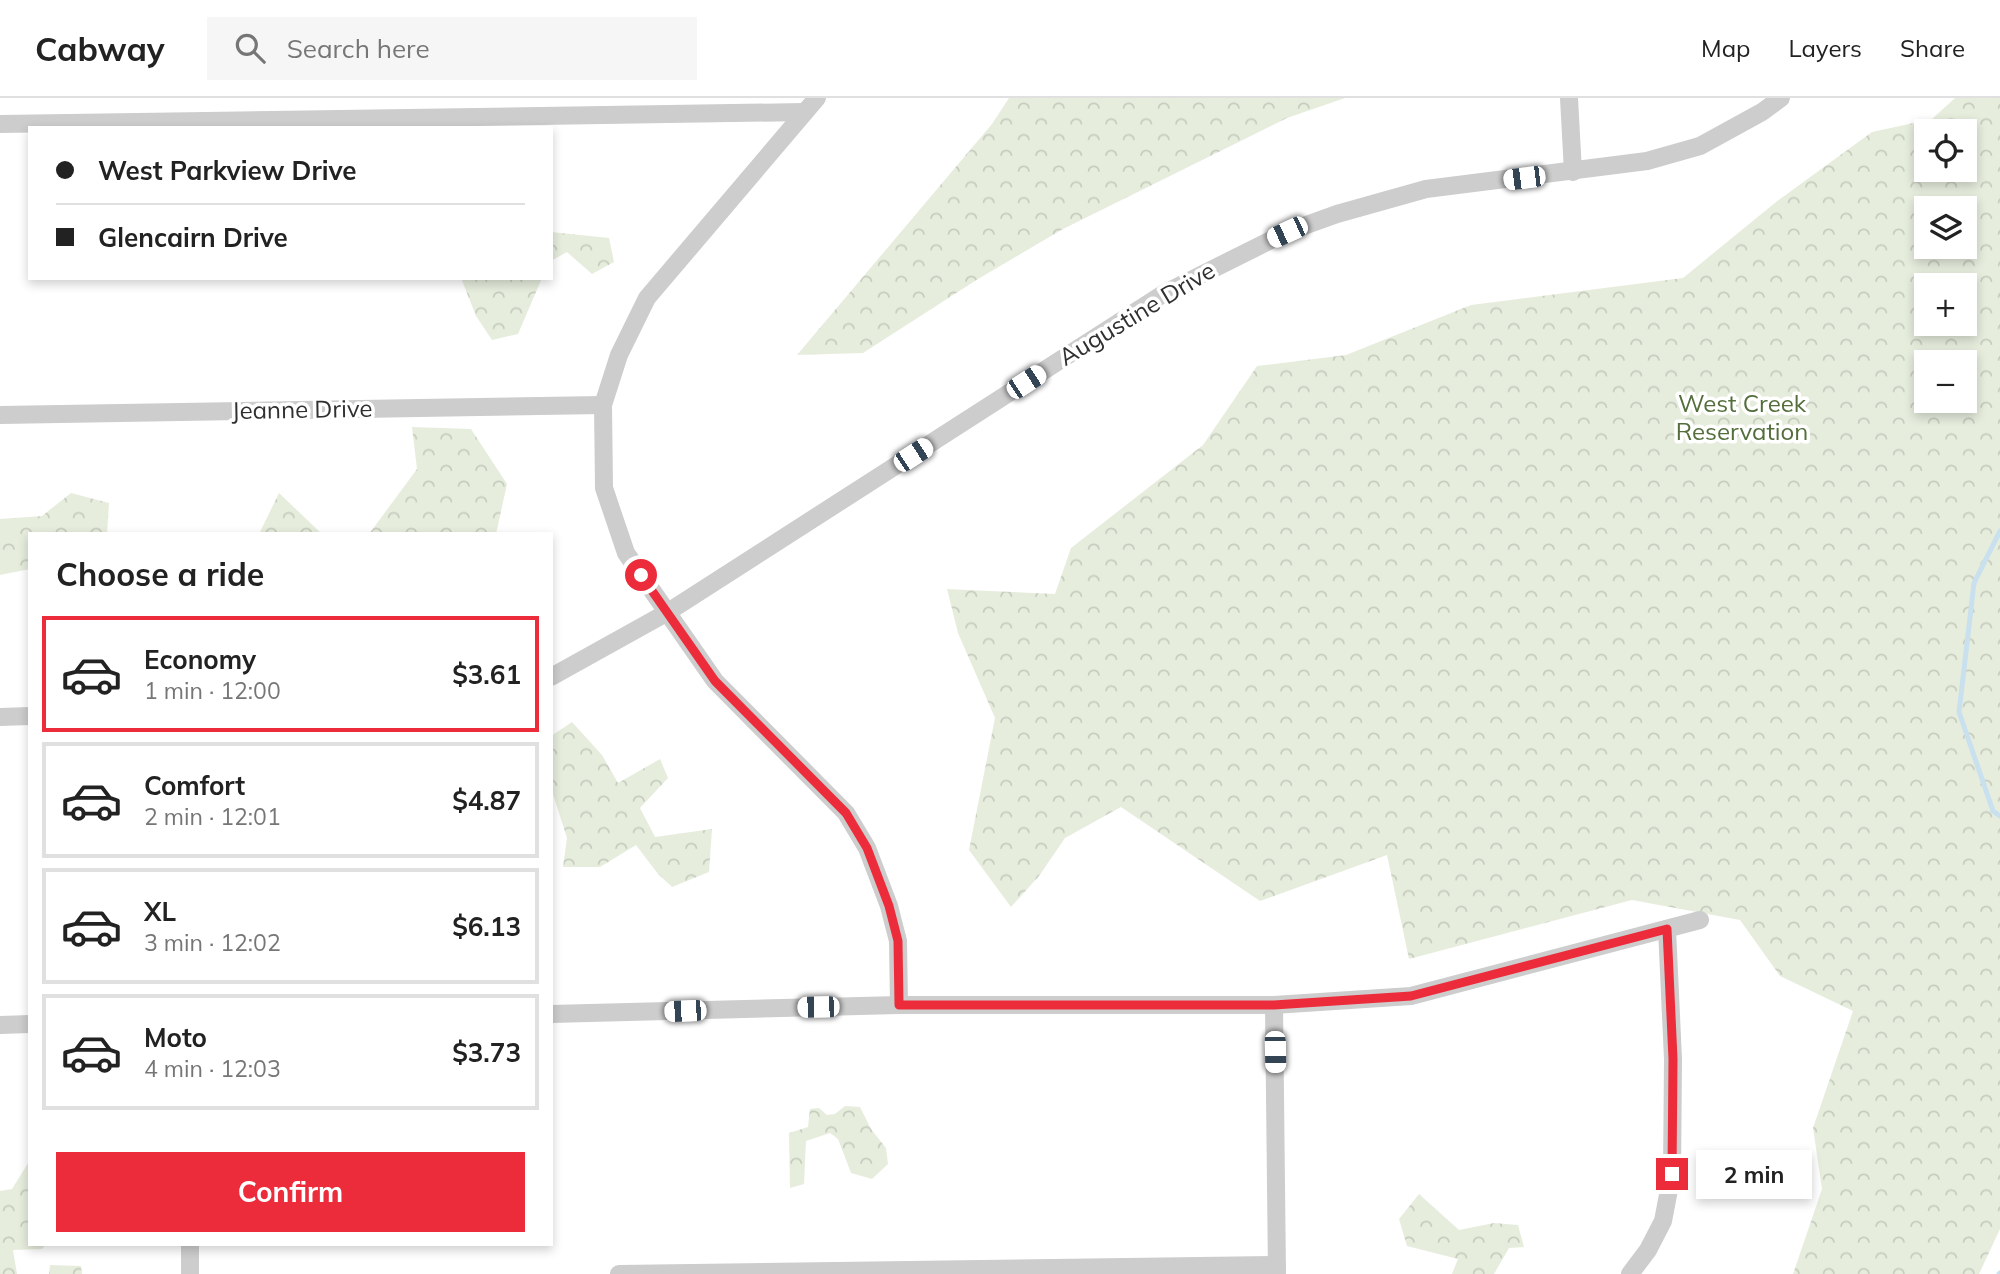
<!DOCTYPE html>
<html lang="en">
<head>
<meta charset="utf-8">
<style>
	body { margin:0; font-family:Mulish,sans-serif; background:#f6f6f6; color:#222; height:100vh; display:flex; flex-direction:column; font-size:26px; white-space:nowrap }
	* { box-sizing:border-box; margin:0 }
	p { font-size:23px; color:#767676 }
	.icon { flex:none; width:38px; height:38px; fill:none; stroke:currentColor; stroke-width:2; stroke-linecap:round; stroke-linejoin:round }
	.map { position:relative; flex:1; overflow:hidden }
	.panel { position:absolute; left:28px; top:434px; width:525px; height:714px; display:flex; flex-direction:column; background:#fff; border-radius:0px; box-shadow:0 4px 10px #0003 }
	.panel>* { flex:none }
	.banner { position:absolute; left:28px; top:28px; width:525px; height:154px; border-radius:0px; box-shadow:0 4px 10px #0003; display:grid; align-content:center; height:154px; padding:0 28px; background:#fff }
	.fabs { position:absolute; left:1914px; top:21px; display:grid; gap:14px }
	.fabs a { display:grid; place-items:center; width:63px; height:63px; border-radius:0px; background:#fff; box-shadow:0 4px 10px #0003; font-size:35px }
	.end { position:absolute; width:32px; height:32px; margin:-16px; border:9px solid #ed2c3b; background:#fff; box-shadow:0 0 0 4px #fff }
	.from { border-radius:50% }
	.bubble { position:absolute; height:49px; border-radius:0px; background:#fff; box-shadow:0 4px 10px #0003; font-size:23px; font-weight:700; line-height:49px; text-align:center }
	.car { position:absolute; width:21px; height:42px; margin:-21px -10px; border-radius:9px; box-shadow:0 0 5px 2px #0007; background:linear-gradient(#fff 24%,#345 0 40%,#fff 0 76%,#345 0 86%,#fff 0) }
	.banner b { display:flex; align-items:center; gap:24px; height:66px; font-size:26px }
	.banner b+b { border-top:2px solid #e0e0e0 }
	.banner i { width:18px; height:18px; background:#222 }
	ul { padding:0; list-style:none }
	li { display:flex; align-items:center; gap:21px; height:116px; margin:0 14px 10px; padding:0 14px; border:4px solid #e0e0e0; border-radius:0px }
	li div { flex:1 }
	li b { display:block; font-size:26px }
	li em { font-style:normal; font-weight:700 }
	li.current { border-color:#ed2c3b }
	li>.icon { width:63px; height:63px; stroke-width:1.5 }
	h2 { padding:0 28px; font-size:32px; line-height:84px }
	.button { display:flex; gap:14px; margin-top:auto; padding:14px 28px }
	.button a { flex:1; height:80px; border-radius:0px; background:#ed2c3b; color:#fff; font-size:28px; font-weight:700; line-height:80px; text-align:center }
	header { display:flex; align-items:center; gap:42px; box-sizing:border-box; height:98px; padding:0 35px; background:#fff; border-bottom:2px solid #e0e0e0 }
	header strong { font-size:33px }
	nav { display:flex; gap:38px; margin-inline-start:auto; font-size:24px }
	.search { width:490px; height:63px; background:#f6f6f6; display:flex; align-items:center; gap:18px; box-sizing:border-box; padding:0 24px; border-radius:0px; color:#767676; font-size:26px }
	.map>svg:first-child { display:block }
	.forest { fill:url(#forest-crowns); fill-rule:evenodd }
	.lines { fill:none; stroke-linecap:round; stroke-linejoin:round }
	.stream { stroke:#c9e0ee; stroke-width:5 }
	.minor { stroke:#cdcdcd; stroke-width:18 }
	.route { stroke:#ed2c3b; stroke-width:9 }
	.labels { text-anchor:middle; stroke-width:7; stroke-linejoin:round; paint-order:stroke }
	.street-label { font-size:24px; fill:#303030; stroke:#fff }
	.park-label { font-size:24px; fill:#536e3b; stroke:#fff }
</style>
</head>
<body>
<header>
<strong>Cabway</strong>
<div class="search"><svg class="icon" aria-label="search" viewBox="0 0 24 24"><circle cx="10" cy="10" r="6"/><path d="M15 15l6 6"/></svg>Search here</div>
<nav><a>Map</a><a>Layers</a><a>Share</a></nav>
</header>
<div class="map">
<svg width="2000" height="1176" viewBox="0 0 2000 1176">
	<defs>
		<pattern id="forest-crowns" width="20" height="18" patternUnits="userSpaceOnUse" patternTransform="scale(1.75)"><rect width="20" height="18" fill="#e6eddd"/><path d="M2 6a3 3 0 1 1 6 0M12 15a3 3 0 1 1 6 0" fill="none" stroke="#c6ccbe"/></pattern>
	</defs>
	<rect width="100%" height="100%" fill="#fff"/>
	<g class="forest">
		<path d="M1009,0H1345L1287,20L1063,131L978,181L863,255L797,257L992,26Z"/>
		<path d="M1955,0H2000V1131L1979,1176H1793L1822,1091L1813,1030L1853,913L1780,878L1740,822L1632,802L1409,861L1387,757L1260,803L1121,709L1065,740L1039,778L1011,809L969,752L995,620L958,535L947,491L1055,496L1071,450L1203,347L1257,268L1346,257L1471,207L1683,180L1776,104L1872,34L1932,21ZM1927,33H1965V72H1927ZM1927,110H1965V149H1927ZM1927,187H1965V226H1927ZM1927,264H1965V303H1927Z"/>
		<path d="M551,134L609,140L614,164L592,176L567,154L551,163Z"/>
		<path d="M461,180H542L518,236L492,242L476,218Z"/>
		<path d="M412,329L471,331L507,386L496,436H369L417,371Z"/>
		<path d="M71,395L109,405L107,436H30V471L0,477V421L42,418Z"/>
		<path d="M279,395L322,436H259Z"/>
		<path d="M572,624L602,657L618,685L660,661L668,680L640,710L655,739L712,731L709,774L672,789L658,776L636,747L600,769H563L567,740L552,693L551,638Z"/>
		<path d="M845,1008L860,1009L871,1031L886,1050L888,1066L872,1081L851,1075L838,1041L830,1035L806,1043L804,1086L790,1090L789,1035L808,1029L810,1011L819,1010L827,1017L835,1016Z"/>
		<path d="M30,1062V1146H46L42,1151L13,1152L17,1176H0V1093L12,1091Z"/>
		<path d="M1419,1096L1459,1132L1494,1125L1518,1127L1524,1149L1509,1150L1494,1176H1452L1458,1161L1407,1148L1399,1121Z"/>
		<path d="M50,1167L81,1168L82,1176H49Z"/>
	</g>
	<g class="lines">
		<g class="stream">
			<path d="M2000,433L1974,485L1959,614L1993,713L2000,718"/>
			<path d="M1999,1176L2000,1175"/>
		</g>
		<g class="minor">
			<path d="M817,0L647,200L619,257L603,307L604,390L626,455L715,583L846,715L867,750L889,808L898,843L899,907"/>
			<path d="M1569,0L1573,74"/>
			<path d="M0,26L805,14"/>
			<path d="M0,317L603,307"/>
			<path d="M551,579L668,514L1163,196L1287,134L1337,116L1426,91L1647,63L1700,48L1762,14L1781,0"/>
			<path d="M0,619L30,618"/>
			<path d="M1274,907L1277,1176"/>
			<path d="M551,916L899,907H1274L1411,898L1700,822"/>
			<path d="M0,927L30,926"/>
			<path d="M190,1146V1176"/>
			<path d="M619,1176L1277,1167"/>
			<path d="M1630,1176L1648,1152L1663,1123L1672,1076L1673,961L1667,831"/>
		</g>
	</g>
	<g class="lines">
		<path class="route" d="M641,477L715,583L846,715L867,750L889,808L898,843L899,907H1274L1411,898L1667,831L1673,961L1672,1076"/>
	</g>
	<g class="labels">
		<g class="street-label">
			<text transform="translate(1137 216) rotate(-31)" y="8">Augustine Drive</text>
			<text transform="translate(302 312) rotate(-1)" y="8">Jeanne Drive</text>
		</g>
		<g class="park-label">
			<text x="1742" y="314">West Creek<tspan x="1742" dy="28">Reservation</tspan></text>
		</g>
	</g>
</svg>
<div class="fabs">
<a><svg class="icon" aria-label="locate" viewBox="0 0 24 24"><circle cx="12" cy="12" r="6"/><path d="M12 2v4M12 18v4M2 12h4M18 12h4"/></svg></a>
<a><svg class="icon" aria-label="layers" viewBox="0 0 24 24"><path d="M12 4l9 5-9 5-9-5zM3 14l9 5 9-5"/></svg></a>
<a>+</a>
<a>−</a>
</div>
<i class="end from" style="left:641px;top:477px"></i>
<i class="end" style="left:1672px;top:1076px"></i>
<div class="bubble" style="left:1696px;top:1052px;width:116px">2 min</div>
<i class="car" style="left:1524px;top:80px;rotate:263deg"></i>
<i class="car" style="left:1287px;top:134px;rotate:245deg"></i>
<i class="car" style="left:1026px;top:284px;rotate:57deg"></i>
<i class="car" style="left:913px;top:357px;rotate:57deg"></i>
<i class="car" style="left:818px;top:909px;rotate:269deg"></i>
<i class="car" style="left:685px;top:913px;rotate:268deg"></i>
<i class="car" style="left:1275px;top:954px;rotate:179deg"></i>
<div class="banner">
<b><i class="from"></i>West Parkview Drive</b>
<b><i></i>Glencairn Drive</b>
</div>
<section class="panel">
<h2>Choose a ride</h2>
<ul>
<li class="current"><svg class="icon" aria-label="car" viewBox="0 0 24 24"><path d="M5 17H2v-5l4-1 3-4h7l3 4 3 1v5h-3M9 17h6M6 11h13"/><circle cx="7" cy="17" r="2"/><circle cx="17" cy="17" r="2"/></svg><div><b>Economy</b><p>1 min · 12:00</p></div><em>$3.61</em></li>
<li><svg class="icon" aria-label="car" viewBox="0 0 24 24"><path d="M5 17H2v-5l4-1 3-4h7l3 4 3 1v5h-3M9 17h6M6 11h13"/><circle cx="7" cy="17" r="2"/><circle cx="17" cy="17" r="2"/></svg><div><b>Comfort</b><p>2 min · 12:01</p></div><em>$4.87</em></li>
<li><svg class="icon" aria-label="car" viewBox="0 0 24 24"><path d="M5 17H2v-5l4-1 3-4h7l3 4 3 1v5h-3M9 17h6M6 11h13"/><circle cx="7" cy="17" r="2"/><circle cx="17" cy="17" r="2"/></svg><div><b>XL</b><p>3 min · 12:02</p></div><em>$6.13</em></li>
<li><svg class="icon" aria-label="car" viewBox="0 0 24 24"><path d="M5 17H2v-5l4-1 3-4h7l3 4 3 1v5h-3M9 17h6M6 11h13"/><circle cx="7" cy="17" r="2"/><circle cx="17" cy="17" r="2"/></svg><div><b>Moto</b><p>4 min · 12:03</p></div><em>$3.73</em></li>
</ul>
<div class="button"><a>Confirm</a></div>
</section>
</div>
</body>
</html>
